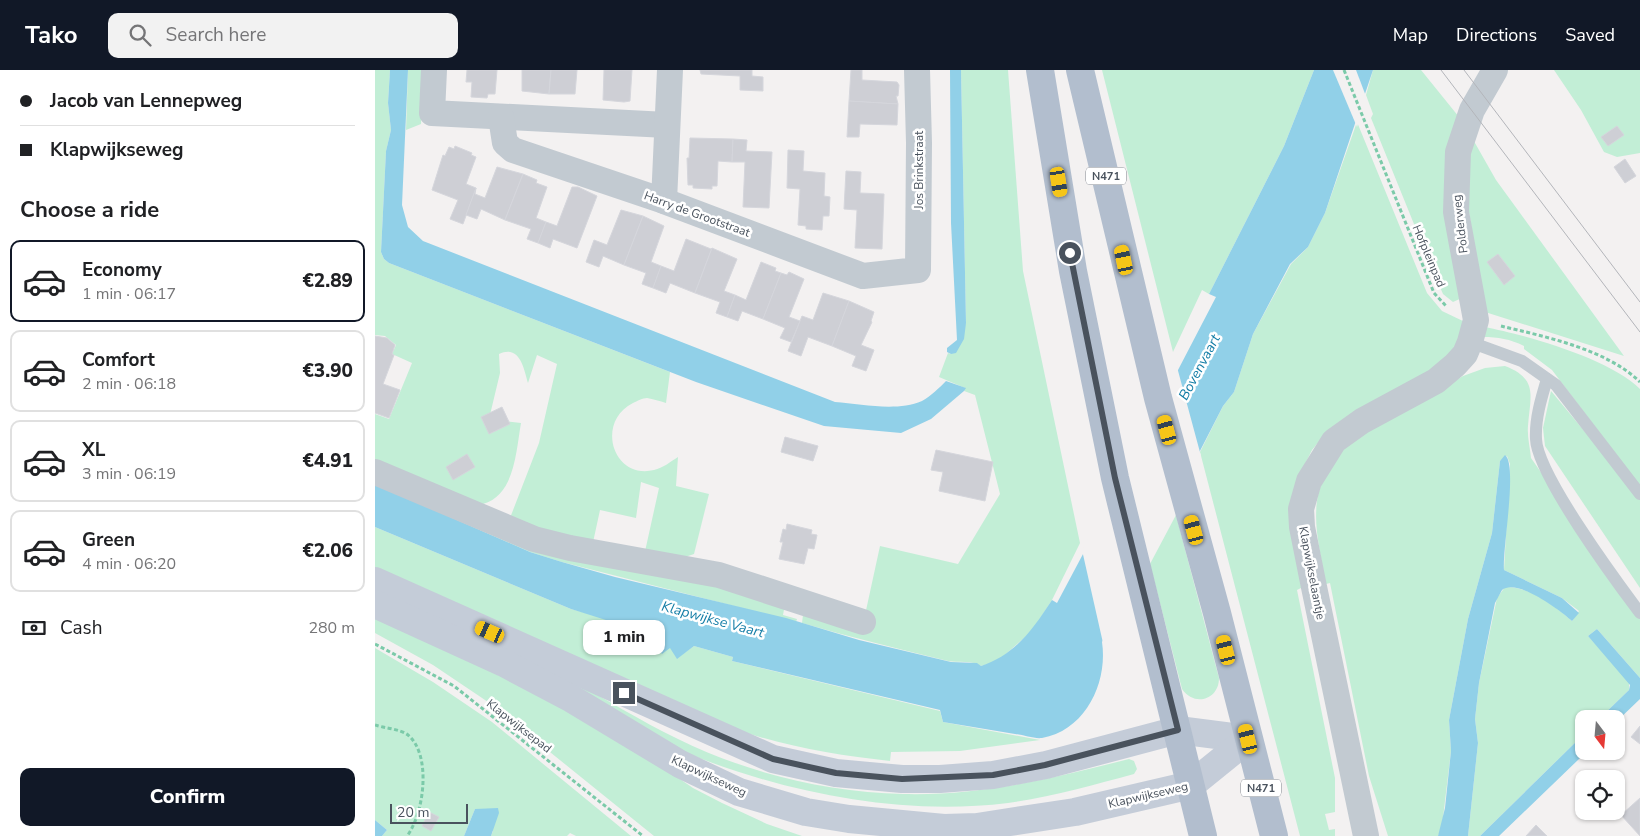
<!DOCTYPE html>
<html lang="en">
<head>
<meta charset="utf-8">
<style>
	body { margin:0; font-family:"Nunito Sans",sans-serif; background:#f2f2f2; color:#202124; height:100vh; display:flex; flex-direction:column; font-size:19px; white-space:nowrap }
	* { box-sizing:border-box; margin:0 }
	p { font-size:16px; color:#757577 }
	.icon { flex:none; width:28px; height:28px; fill:none; stroke:currentColor; stroke-width:2; stroke-linecap:round; stroke-linejoin:round }
	.map { position:relative; flex:1; overflow:hidden }
	.sheet { display:flex; flex-direction:column; background:#fff; width:375px }
	.sheet>* { flex:none }
	.top-card { display:grid; align-content:center; height:110px; padding:0 20px; background:#fff }
	.needle { width:32px; rotate:164deg }
	.fabs { position:absolute; left:1200px; top:640px; display:grid; gap:10px }
	.fabs a { display:grid; place-items:center; width:50px; height:50px; border-radius:10px; background:#fff; box-shadow:0 1px 4px #0004; font-size:25px }
	.scale { position:absolute; left:15px; bottom:12px; width:78px; box-sizing:border-box; padding-left:5px; border:2px solid #49525d; border-top:0; font-size:14px; line-height:18px; white-space:nowrap; color:#49525d; -webkit-text-stroke:4px #fff; paint-order:stroke }
	.end { position:absolute; width:22px; height:22px; margin:-11px; border:6px solid #49525d; background:#fff; box-shadow:0 0 0 2px #fff }
	.from { border-radius:50% }
	.bubble { position:absolute; height:35px; border-radius:10px; background:#fff; box-shadow:0 1px 4px #0004; font-size:16px; font-weight:800; line-height:35px; text-align:center }
	.car { position:absolute; width:15px; height:30px; margin:-15px -8px; border-radius:6px; box-shadow:0 0 4px 1px #0007; background:linear-gradient(#f5c518 24%,#345 0 40%,#f5c518 0 76%,#345 0 86%,#f5c518 0) }
	.top-card b { display:flex; align-items:center; gap:18px; height:48px; font-size:19px }
	.top-card b+b { border-top:1px solid #e0e0e0 }
	.top-card i { width:12px; height:12px; background:#202124 }
	ul { padding:0; list-style:none }
	li { display:flex; align-items:center; gap:15px; height:82px; margin:0 10px 8px; padding:0 10px; border:2px solid #e0e0e0; border-radius:10px }
	li div { flex:1 }
	li b { display:block; font-size:19px }
	li em { font-style:normal; font-weight:800 }
	li.current { border-color:#111827 }
	li>.icon { width:45px; height:45px; stroke-width:1.5 }
	h2 { padding:0 20px; font-size:22px; line-height:60px }
	.pay { display:flex; align-items:center; gap:12px; height:55px; padding:0 20px; font-size:19px }
	.pay p { margin-inline-start:auto }
	.cta { display:flex; gap:10px; margin-top:auto; padding:10px 20px }
	.cta a { flex:1; height:58px; border-radius:10px; background:#111827; color:#fff; font-size:20px; font-weight:800; line-height:58px; text-align:center }
	header { display:flex; align-items:center; gap:30px; box-sizing:border-box; height:70px; padding:0 25px; background:#111827; color:#fff }
	header strong { font-size:24px }
	nav { display:flex; gap:28px; margin-inline-start:auto; font-size:18px }
	.search { width:350px; height:45px; background:#f2f2f2; display:flex; align-items:center; gap:12px; box-sizing:border-box; padding:0 18px; border-radius:10px; color:#757577; font-size:19px }
	main { display:flex; flex:1; min-height:0 }
	.map>svg:first-child { display:block }
	.green { fill:#c2eed6 }
	.water { fill:#91d0e8 }
	.pier { fill:#f3f1f1 }
	.building { fill:#cecfd5; stroke:#d5d6dc }
	.lines { fill:none; stroke-linecap:round; stroke-linejoin:round }
	.path { stroke:#7bcaa9; stroke-width:3; stroke-dasharray:4 2.5; stroke-linecap:butt }
	.service { stroke:#c2cad1; stroke-width:12 }
	.minor { stroke:#c2cad1; stroke-width:26 }
	.secondary { stroke:#c4ccd8; stroke-width:28 }
	.primary { stroke:#b2bece; stroke-width:28 }
	.tram { stroke:#b3b5ba; stroke-width:1 }
	.route { stroke:#49525d; stroke-width:6 }
	.labels { text-anchor:middle; stroke-width:5; stroke-linejoin:round; paint-order:stroke }
	.shield { fill:#fff; stroke:#80868e; stroke-width:1 }
	.shield-label { font-size:11px; font-weight:bold; fill:#49525d }
	.street-label { font-size:12px; fill:#49525d; stroke:#fff }
	.water-label { font-size:14px; font-style:italic; fill:#137da6; stroke:#fff }
</style>
</head>
<body>
<header>
<strong>Tako</strong>
<div class="search"><svg class="icon" aria-label="search" viewBox="0 0 24 24"><circle cx="10" cy="10" r="6"/><path d="M15 15l6 6"/></svg>Search here</div>
<nav><a>Map</a><a>Directions</a><a>Saved</a></nav>
</header>
<main>
<section class="sheet">
<div class="top-card">
<b><i class="from"></i>Jacob van Lennepweg</b>
<b><i></i>Klapwijkseweg</b>
</div>
<h2>Choose a ride</h2>
<ul>
<li class="current"><svg class="icon" aria-label="car" viewBox="0 0 24 24"><path d="M5 17H2v-5l4-1 3-4h7l3 4 3 1v5h-3M9 17h6M6 11h13"/><circle cx="7" cy="17" r="2"/><circle cx="17" cy="17" r="2"/></svg><div><b>Economy</b><p>1 min · 06:17</p></div><em>€2.89</em></li>
<li><svg class="icon" aria-label="car" viewBox="0 0 24 24"><path d="M5 17H2v-5l4-1 3-4h7l3 4 3 1v5h-3M9 17h6M6 11h13"/><circle cx="7" cy="17" r="2"/><circle cx="17" cy="17" r="2"/></svg><div><b>Comfort</b><p>2 min · 06:18</p></div><em>€3.90</em></li>
<li><svg class="icon" aria-label="car" viewBox="0 0 24 24"><path d="M5 17H2v-5l4-1 3-4h7l3 4 3 1v5h-3M9 17h6M6 11h13"/><circle cx="7" cy="17" r="2"/><circle cx="17" cy="17" r="2"/></svg><div><b>XL</b><p>3 min · 06:19</p></div><em>€4.91</em></li>
<li><svg class="icon" aria-label="car" viewBox="0 0 24 24"><path d="M5 17H2v-5l4-1 3-4h7l3 4 3 1v5h-3M9 17h6M6 11h13"/><circle cx="7" cy="17" r="2"/><circle cx="17" cy="17" r="2"/></svg><div><b>Green</b><p>4 min · 06:20</p></div><em>€2.06</em></li>
</ul>
<div class="pay"><svg class="icon" aria-label="cash" viewBox="0 0 24 24"><path d="M3 7h18v10H3z"/><circle cx="12" cy="12" r="2"/></svg>Cash<p>280 m</p></div>
<div class="cta"><a>Confirm</a></div>
</section>
<div class="map">
<svg width="1265" height="766" viewBox="0 0 1265 766">
	<rect width="100%" height="100%" fill="#f3f1f1"/>
	<g class="green">
		<path d="M0,0H15L13,33L16,60L11,81L6,182L9,189L14,193L295,302L291,333C285,331 278,329 272,328C268,328 262,331 258,333C220,352 238,410 279,400C288,398 295,392 303,387L301,416L334,424L319,484L310,487L269,486L284,418L266,412L261,448L225,440L217,477L135,448L164,373L182,294L162,285L153,313C149,299 145,274 124,284L125,303L114,349L146,353C141,381 140,425 108,434L0,397V344L14,349L37,293L17,284L21,275L10,266L0,265Z"/>
		<path d="M33,0H49L46,54L31,60Z"/>
		<path d="M586,0H633L648,201L705,473L677,530L657,561L623,591L606,596C598,590 583,593 573,591C524,579 475,567 427,553L428,545H490L505,476L583,494L625,424L600,325L589,321L590,318L564,307L573,283L576,284L591,253Z"/>
		<path d="M727,0H939L909,76L834,224L827,220L798,282Z"/>
		<path d="M998,0H1046L1084,47L1089,227L1078,232L1068,224L1056,196L996,48L998,44L991,25Z"/>
		<path d="M1179,0H1265V83L1242,87L1229,82L1206,40Z"/>
		<path d="M982,52L1052,223L1067,241L1090,252L1075,289L946,369L937,380L923,408L926,518L922,520L960,708V742L950,744L954,760L960,759V766H925L825,382L848,336L859,322L878,264L916,194L933,177L950,143Z"/>
		<path d="M1096,66L1121,110L1249,286L1110,242L1091,123Z"/>
		<path d="M1109,257C1152,265 1235,289 1265,319V416L1177,300L1149,279V276C1135,269 1123,267 1108,267Z"/>
		<path d="M1130,296C1164,309 1155,327 1153,356C1152,366 1155,377 1156,388L1265,544V608L1222,559L1213,566L1254,611V620L1224,649H1209V664L1105,766H1093L1103,673L1100,649L1104,613L1122,528L1130,517C1154,516 1180,536 1197,551L1204,541L1187,528L1129,500L1135,394L1132,386L1125,391L1117,463L1093,549L1074,650L1076,681L1067,756L1063,766H1013L994,706L955,513L951,514C940,455 928,418 976,371L1088,306L1110,298Z"/>
		<path d="M1176,321L1265,428V518L1170,376L1168,358Z"/>
		<path d="M60,440L250,494L410,534L408,545L422,549L421,552L187,492L155,482Z"/>
		<path d="M801,445L844,608C844,630 819,637 807,619L775,494Z"/>
		<path d="M0,457L196,539L251,554L302,573L296,578L302,588L319,576L358,587L357,591L565,641L568,652L665,670L585,681L516,682L515,691C467,686 418,678 372,663L0,502Z"/>
		<path d="M0,518C64,548 130,576 193,609C230,628 265,651 303,669C372,703 451,722 528,724C606,726 679,708 754,689L759,691L762,699L759,704C718,715 676,727 633,733C521,747 402,721 299,678Z"/>
		<path d="M0,541L108,591L258,677L318,718L347,733L392,754L427,766H279L113,632L58,595L0,563Z"/>
		<path d="M0,578L58,612L117,652L256,766H201L195,763L192,766H116L118,761L100,739L89,766H7L12,760L0,750Z"/>
	</g>
	<g class="water">
		<path d="M15,0H33L27,135L33,157L48,171L460,332C487,334 521,342 547,331C556,326 564,318 571,311L591,318L589,321L556,349L526,363L449,356L321,312L14,193L9,189L6,182L11,81L16,60L13,33Z"/>
		<path d="M575,0H586L591,253L589,269L581,283L576,284L572,282V278L582,270L576,153Z"/>
		<path d="M939,0H998L950,143L933,177L915,194L878,264L859,322L848,336L727,572C733,612 711,660 667,668C659,669 649,665 640,664C616,660 592,656 568,652L565,640L357,591L358,587L319,576L302,589L295,578L287,584L280,574L289,568L251,554L250,556L196,539L0,457V414L155,482L187,492L240,507L411,548L484,570L576,592L602,593L606,596C640,585 658,559 677,530L682,533L801,309L803,300L841,227L834,224L909,76Z"/>
		<path d="M1130,385C1143,395 1127,480 1129,500L1187,528L1204,543L1197,551C1185,540 1142,508 1127,520L1120,533L1104,613L1100,649L1103,673L1093,766H1063L1070,738L1076,681L1074,650L1093,549L1117,463L1125,391Z"/>
		<path d="M1222,559L1265,608V629L1241,652V649H1224L1254,620L1255,615L1213,566Z"/>
		<path d="M1209,664V681H1212L1204,689L1124,766H1105Z"/>
		<path d="M123,738L124,743L116,766H89L100,739Z"/>
		<path d="M0,750L12,760L7,766H0Z"/>
	</g>
	<g class="pier">
		<path d="M958,0H981L992,29L982,57Z"/>
		<path d="M802,297L826,386L728,573L707,480L799,308Z"/>
	</g>
	<g class="building">
		<path d="M92,0H122L120,24H113L112,28L96,27L97,12H91Z"/>
		<path d="M147,0H176L174,24L147,21Z"/>
		<path d="M176,0H202L200,24H174Z"/>
		<path d="M229,0H257L255,31L249,32L228,30Z"/>
		<path d="M325,0H377V6L388,7V21L365,20V6L326,4Z"/>
		<path d="M476,0H487V10L522,12L524,15L523,26H521L523,34L474,31Z"/>
		<path d="M474,31L523,34L522,55L485,54L484,67H472Z"/>
		<path d="M1242,56L1249,65L1233,76L1226,67Z"/>
		<path d="M315,68L358,69L357,92L343,91L342,116H337V119L318,118V115H313L312,88H314Z"/>
		<path d="M358,69L372,70L371,81L397,82L394,138L368,137L370,92H357Z"/>
		<path d="M80,76L97,83L96,85L101,87L91,114L101,118L88,154L75,149L83,130L57,120L68,85L70,86L74,77L79,79Z"/>
		<path d="M413,80L429,81L428,101L450,103L449,126L455,127L454,146H448L447,160L431,159V156L423,155L425,119L412,118Z"/>
		<path d="M1250,89L1261,106L1250,113L1239,97Z"/>
		<path d="M122,97L148,104L130,150L106,139L102,149L91,145L101,118L100,124L110,128Z"/>
		<path d="M471,101L486,102L485,123L509,124L507,179L480,178L482,140L469,139Z"/>
		<path d="M148,104L162,110L161,113L172,117L161,148L171,152L163,173L152,169L156,159L130,150Z"/>
		<path d="M197,117H203L222,126L202,178L178,169L175,178L163,173L171,152L182,156Z"/>
		<path d="M246,140L268,146L249,195L228,186L224,197L211,192L219,170L232,175Z"/>
		<path d="M268,146L289,156L276,192L286,196L278,218L267,214L271,203L249,195Z"/>
		<path d="M311,169L336,179L337,178L320,223L295,213L291,223L278,218L286,196L299,201Z"/>
		<path d="M337,178L362,189L349,221L360,225L352,247L341,243L345,232L320,223Z"/>
		<path d="M1123,184L1140,206L1129,215L1112,192Z"/>
		<path d="M386,192L401,198L400,201L406,203L388,249L367,241L363,251L352,247L360,225L371,230Z"/>
		<path d="M414,202L429,209L414,247L425,251L416,272L405,268L410,258L388,249L406,203L412,205Z"/>
		<path d="M448,223L474,231L457,276L433,267L426,286L413,281L427,246L438,250Z"/>
		<path d="M474,231L499,242L496,251L497,252L486,275L499,280L491,301L477,296L481,286L457,276Z"/>
		<path d="M0,266L12,268L20,275L17,284L19,285L8,314L25,320L14,348L0,343Z"/>
		<path d="M127,337L135,354L114,364L106,347Z"/>
		<path d="M410,367L443,376L438,391L406,382Z"/>
		<path d="M561,380L618,392L610,431L564,421L568,402L556,400Z"/>
		<path d="M92,384L100,397L78,410L71,397Z"/>
		<path d="M412,454L437,460L436,464L442,465L439,479L433,478L429,494L404,489L408,472H405L408,459L411,460Z"/>
		<path d="M1265,656V674L1256,667Z"/>
		<path d="M1265,728V766L1246,745Z"/>
		<path d="M54,742L64,747L56,761L47,756Z"/>
		<path d="M1161,755L1172,766H1151Z"/>
	</g>
	<g class="lines">
		<g class="path">
			<path d="M969,0L1059,223L1071,236"/>
			<path d="M1126,256C1171,267 1231,279 1265,312"/>
			<path d="M0,574L79,616L268,766"/>
			<path d="M0,655C9,658 25,659 33,665C57,685 49,744 32,766"/>
		</g>
		<g class="service">
			<path d="M1095,272L1147,291L1181,315L1265,424"/>
			<path d="M1172,309C1166,329 1160,349 1161,369C1162,404 1241,511 1265,543"/>
		</g>
		<g class="minor">
			<path d="M59,0L57,43L292,55"/>
			<path d="M126,47L130,73L138,80L289,131L488,206L543,200L544,73L542,0"/>
			<path d="M289,131L295,0"/>
			<path d="M0,402L159,469L195,478L344,505L488,552"/>
			<path d="M991,766L939,517L927,457L926,439L934,411L959,371L987,351L1061,311L1080,295L1090,284L1095,272L1101,250L1081,142L1083,82L1097,40L1120,0"/>
		</g>
		<g class="secondary">
			<path d="M0,511L398,689L461,703L527,709H565L618,705L671,695L803,660L873,669"/>
			<path d="M0,534L129,593L197,629L305,694L364,722L431,742L474,749L569,758L602,757L700,742L816,715L873,669"/>
		</g>
		<g class="primary">
			<path d="M665,0L698,201L740,408L828,766"/>
			<path d="M705,0L783,328L842,543L899,766"/>
		</g>
		<g class="tram">
			<path d="M1066,0L1265,262"/>
			<path d="M1089,0L1265,232"/>
		</g>
	</g>
	<g class="lines">
		<path class="route" d="M249,623L398,689L461,703L527,709L618,705L670,695L803,660L740,408L695,183"/>
	</g>
	<g class="labels">
		<g class="shield">
			<rect x="711" y="97.5" width="40" height="17" rx="4"/>
			<rect x="866" y="709.5" width="40" height="17" rx="4"/>
		</g>
		<g class="shield-label">
			<text x="731" y="110">N471</text>
			<text x="886" y="722">N471</text>
		</g>
		<g class="street-label">
			<text transform="translate(544 100) rotate(-90)" y="4">Jos Brinkstraat</text>
			<text transform="translate(322 144) rotate(20)" y="4">Harry de Grootstraat</text>
			<text transform="translate(1085 154) rotate(-97)" y="4">Polderweg</text>
			<text transform="translate(1054 186) rotate(67)" y="4">Hofpleinpad</text>
			<text transform="translate(937 503) rotate(79)" y="4">Klapwijkselaantje</text>
			<text transform="translate(144 656) rotate(38)" y="4">Klapwijksepad</text>
			<text transform="translate(334 706) rotate(25)" y="4">Klapwijkseweg</text>
			<text transform="translate(773 725) rotate(-13)" y="4">Klapwijkseweg</text>
		</g>
		<g class="water-label">
			<text transform="translate(824 297) rotate(-62)" y="5">Bovenvaart</text>
			<text transform="translate(338 549) rotate(15)" y="5">Klapwijkse Vaart</text>
		</g>
	</g>
</svg>
<div class="fabs">
<a><svg class="needle" viewBox="-14 -14 28 28"><path d="M0-13l5 13h-10z" fill="#e53935"/><path d="M0 13l5-13h-10z" fill="#757577"/></svg></a>
<a><svg class="icon" aria-label="locate" viewBox="0 0 24 24"><circle cx="12" cy="12" r="6"/><path d="M12 2v4M12 18v4M2 12h4M18 12h4"/></svg></a>
</div>
<div class="scale">20 m</div>
<i class="end from" style="left:695px;top:183px"></i>
<i class="end" style="left:249px;top:623px"></i>
<div class="bubble" style="left:208px;top:550px;width:82px">1 min</div>
<i class="car" style="left:684px;top:112px;rotate:171deg"></i>
<i class="car" style="left:749px;top:190px;rotate:348deg"></i>
<i class="car" style="left:792px;top:360px;rotate:345deg"></i>
<i class="car" style="left:819px;top:460px;rotate:345deg"></i>
<i class="car" style="left:115px;top:562px;rotate:294deg"></i>
<i class="car" style="left:851px;top:580px;rotate:346deg"></i>
<i class="car" style="left:873px;top:669px;rotate:346deg"></i>
</div>
</main>
</body>
</html>
